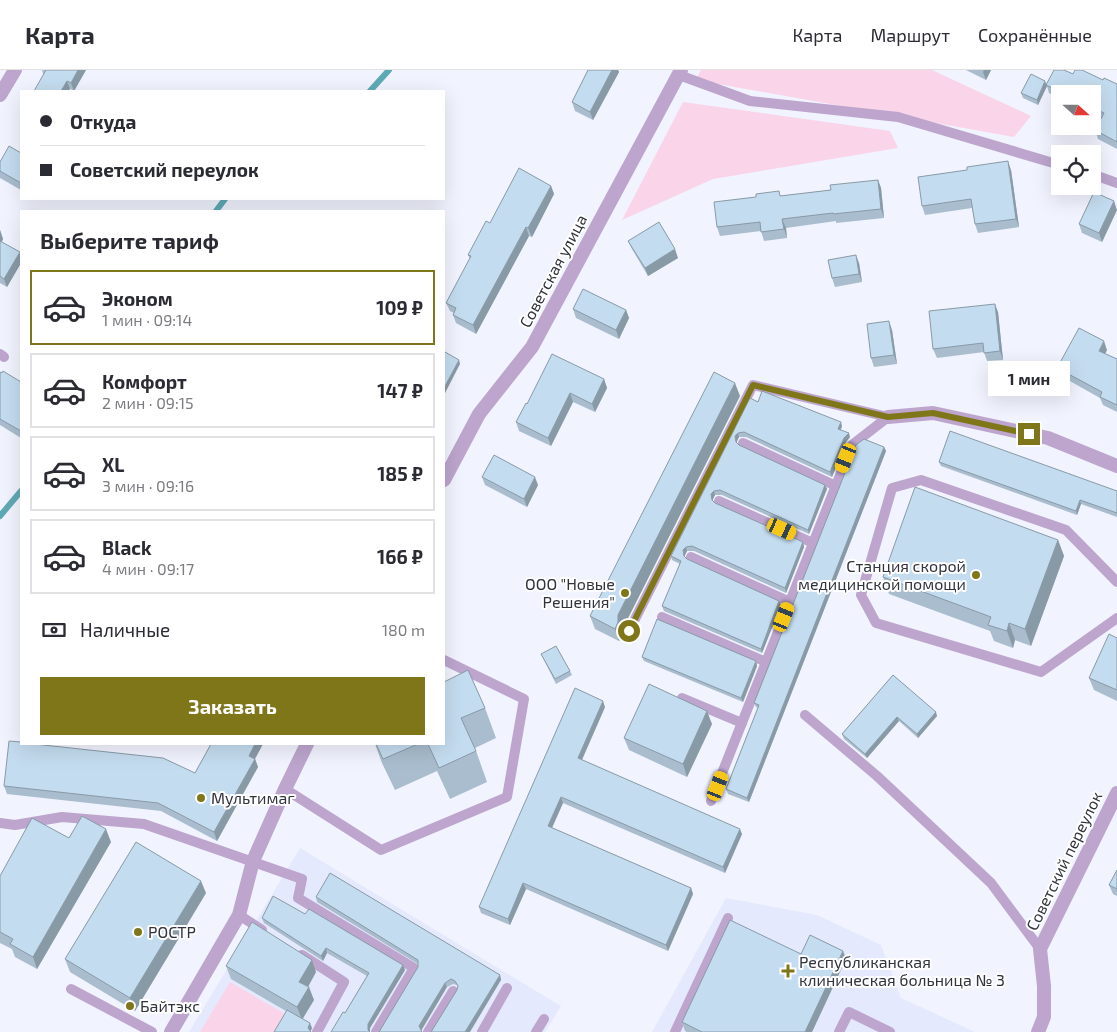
<!DOCTYPE html>
<html lang="ru">
<head>
<meta charset="utf-8">
<style>
	body { margin:0; font-family:"Exo 2",sans-serif; background:#f7f7f7; color:#2b2b33; height:100vh; display:flex; flex-direction:column; font-size:19px; white-space:nowrap }
	* { box-sizing:border-box; margin:0 }
	p { font-size:16px; color:#7c7c81 }
	.icon { flex:none; width:28px; height:28px; fill:none; stroke:currentColor; stroke-width:2; stroke-linecap:round; stroke-linejoin:round }
	.map { position:relative; flex:1; overflow:hidden }
	.details { position:absolute; left:20px; top:140px; width:425px; height:535px; display:flex; flex-direction:column; background:#fff; border-radius:0px; box-shadow:0 5px 20px #0002 }
	.details>* { flex:none }
	.top-card { position:absolute; left:20px; top:20px; width:425px; height:110px; border-radius:0px; box-shadow:0 5px 20px #0002; display:grid; align-content:center; height:110px; padding:0 20px; background:#fff }
	.needle { width:32px; rotate:111deg }
	.fabs { position:absolute; left:1051px; top:15px; display:grid; gap:10px }
	.fabs a { display:grid; place-items:center; width:50px; height:50px; border-radius:0px; background:#fff; box-shadow:0 5px 20px #0002; font-size:25px }
	.end { position:absolute; width:22px; height:22px; margin:-11px; border:6px solid #7f761a; background:#fff; box-shadow:0 0 0 2px #fff }
	.from { border-radius:50% }
	.bubble { position:absolute; height:35px; border-radius:0px; background:#fff; box-shadow:0 5px 20px #0002; font-size:16px; font-weight:700; line-height:35px; text-align:center }
	.car { position:absolute; width:15px; height:30px; margin:-15px -8px; border-radius:6px; box-shadow:0 0 4px 1px #0007; background:linear-gradient(#f5c518 24%,#345 0 40%,#f5c518 0 76%,#345 0 86%,#f5c518 0) }
	.top-card b { display:flex; align-items:center; gap:18px; height:48px; font-size:19px }
	.top-card b+b { border-top:1px solid #e1e1e2 }
	.top-card i { width:12px; height:12px; background:#2b2b33 }
	ul { padding:0; list-style:none }
	li { display:flex; align-items:center; gap:15px; height:75px; margin:0 10px 8px; padding:0 10px; border:2px solid #e1e1e2; border-radius:0px }
	li div { flex:1 }
	li b { display:block; font-size:19px }
	li em { font-style:normal; font-weight:700 }
	li.on { border-color:#7f761a }
	li>.icon { width:45px; height:45px; stroke-width:1.5 }
	h2 { padding:0 20px; font-size:22px; line-height:60px }
	.pay { display:flex; align-items:center; gap:12px; height:55px; padding:0 20px; font-size:19px }
	.pay p { margin-inline-start:auto }
	.button { display:flex; gap:10px; margin-top:auto; padding:10px 20px }
	.button a { flex:1; height:58px; border-radius:0px; background:#7f761a; color:#fff; font-size:20px; font-weight:700; line-height:58px; text-align:center }
	header { display:flex; align-items:center; gap:30px; box-sizing:border-box; height:70px; padding:0 25px; background:#fff; border-bottom:1px solid #e1e1e2 }
	header strong { font-size:24px }
	nav { display:flex; gap:28px; margin-inline-start:auto; font-size:18px }
	.map>svg:first-child { display:block }
	.built { fill:#e5e9fd }
	.green { fill:#fad4e8 }
	.lines { fill:none; stroke-linecap:round; stroke-linejoin:round }
	.stream { stroke:#5eaab4; stroke-width:6 }
	.service { stroke:#bda5cd; stroke-width:10 }
	.minor { stroke:#bda5cd; stroke-width:14 }
	.wall { fill:#a9bdce }
	.shaded-wall { fill:#899aa7 }
	.building { fill:#c4dcef; stroke:#899aa7 }
	.route { stroke:#7f761a; stroke-width:6 }
	.poi-dot { fill:#7f761a; stroke:#fff; stroke-width:2 }
	.labels { text-anchor:middle; stroke-width:4; stroke-linejoin:round; paint-order:stroke }
	.street-label { font-size:16px; fill:#31333e; stroke:#fff }
	.poi-label { font-size:16px; fill:#31333e; stroke:#fff; text-anchor:start }
</style>
</head>
<body>
<header>
<strong>Карта</strong>
<nav><a>Карта</a><a>Маршрут</a><a>Сохранённые</a></nav>
</header>
<div class="map">
<svg width="1117" height="962" viewBox="0 0 1117 962">
	<rect width="100%" height="100%" fill="#f1f3fe"/>
	<g class="built">
		<path d="M300,778L561,936L545,962H189Z"/>
		<path d="M726,828L817,845L881,875L901,928L975,962H652Z"/>
	</g>
	<g class="green">
		<path d="M701,0H932L1031,46L1014,67L696,10Z"/>
		<path d="M683,32L890,61L898,78L713,109L622,150Z"/>
		<path d="M230,912L287,945L276,962H200Z"/>
	</g>
	<g class="lines">
		<g class="stream">
			<path d="M370,21L389,0"/>
			<path d="M216,141L225,129"/>
			<path d="M0,446L21,421"/>
		</g>
		<g class="service">
			<path d="M679,5L750,31L898,47L1060,95"/>
			<path d="M1092,104L1117,113"/>
			<path d="M0,284L4,287"/>
			<path d="M743,373L836,416"/>
			<path d="M719,431L813,473"/>
			<path d="M691,487L790,532"/>
			<path d="M1117,512L1066,460L921,410L892,418L861,525L876,553L1041,602L1117,548"/>
			<path d="M662,547L766,592"/>
			<path d="M629,561L753,315L888,347"/>
			<path d="M682,628L742,653"/>
			<path d="M805,645L877,706L991,813L1040,879"/>
			<path d="M285,719L381,780L507,727L524,629L444,590"/>
			<path d="M711,731L852,375L888,347"/>
			<path d="M0,753L15,755L62,747L144,754L302,809L298,828L414,898L376,962"/>
			<path d="M239,845L262,860"/>
			<path d="M302,885L344,912L317,962"/>
			<path d="M71,919L152,962"/>
			<path d="M428,962L453,921"/>
			<path d="M482,962L507,918"/>
			<path d="M536,962L544,949"/>
			<path d="M675,962L728,848"/>
			<path d="M839,962L849,942L890,962"/>
		</g>
		<g class="minor">
			<path d="M0,25L15,0"/>
			<path d="M888,347L933,343L1048,368L1117,396"/>
			<path d="M444,410L479,344L532,277L681,0"/>
			<path d="M171,962L239,845L253,791L285,719L307,674"/>
			<path d="M1038,962L1044,947V916L1040,879L1117,723"/>
		</g>
	</g>
	<g class="wall">
		<path d="M42,0H86L74,21L43,4Z"/>
		<path d="M588,0H618L619,2L593,50L575,41L572,32Z"/>
		<path d="M966,0H991L986,10Z"/>
		<path d="M1073,4L1103,10L1117,14V79L1098,69L1095,60L1101,49L1092,45V24H1060V29L1049,23L1047,16L1038,35L1023,28L1021,23Z"/>
		<path d="M21,83V120L0,108V92Z"/>
		<path d="M1011,100L1019,157L978,163L975,154L972,138L925,145L922,136Z"/>
		<path d="M878,110L881,118L884,148L836,153V151L786,158L787,168L764,171L761,161L720,166L717,157L781,126L831,120Z"/>
		<path d="M551,116L554,124L532,167L529,166L476,264L456,253L453,245L454,243L450,241L446,233L470,189L468,185L490,153Z"/>
		<path d="M1117,140L1102,172L1082,163L1079,154Z"/>
		<path d="M0,160L3,169L2,172L21,187V193L7,217L0,213Z"/>
		<path d="M628,171L678,188L648,206L632,179Z"/>
		<path d="M859,193L862,212L835,217L832,208Z"/>
		<path d="M573,239L626,240L629,248L619,269L576,248Z"/>
		<path d="M998,242L1003,290L987,291L984,282L937,288L933,279Z"/>
		<path d="M892,260L897,294L874,297L871,288Z"/>
		<path d="M1107,280L1105,284L1117,289V342L1103,335L1100,328L1061,306L1057,298Z"/>
		<path d="M0,302L21,312V368L0,355Z"/>
		<path d="M604,309L607,318L595,342L573,332L551,376L519,361L516,352L527,334Z"/>
		<path d="M740,326L623,558V564L619,571L595,559L590,546Z"/>
		<path d="M750,328L758,332L842,356L841,360L850,367L846,372L832,407L746,367H739L737,371V373L739,375L825,415L827,419L809,464L722,425H715L713,429V431L715,433L803,472L804,477L786,523L694,481H687L685,485V487L687,489L779,531L781,535L762,583L664,541L662,536L680,494L672,490L671,486Z"/>
		<path d="M884,377L886,381L749,732L728,724L726,719L758,638L756,637L754,633Z"/>
		<path d="M939,392L1117,421V447L1081,434L1077,445L941,396Z"/>
		<path d="M482,407L538,415L527,437L485,415Z"/>
		<path d="M1058,470L1064,486L1031,576L1015,570L1013,578L994,571L990,561L889,524L883,507Z"/>
		<path d="M1117,568V631L1094,620L1089,608Z"/>
		<path d="M541,584L570,601L572,605L556,614Z"/>
		<path d="M642,587L756,591L757,596L743,632L644,591Z"/>
		<path d="M893,605L937,646L918,668L899,651L867,688L844,669L842,664Z"/>
		<path d="M444,612L485,638L496,668L475,678L487,712L450,729L437,701L395,720L382,693L375,674H444Z"/>
		<path d="M605,637L582,690L742,764L725,803L563,733L552,758L691,818L693,824L668,881L526,819L510,855L481,843L479,837Z"/>
		<path d="M712,654L687,707L629,680L624,668Z"/>
		<path d="M211,674H263L255,689L258,697L217,771L161,741L7,724L4,716L195,703Z"/>
		<path d="M69,768L111,772L37,899L15,887L12,879L0,873V806Z"/>
		<path d="M1117,800V826L1113,824L1109,815Z"/>
		<path d="M206,823L135,941L70,902L65,889Z"/>
		<path d="M316,827L500,905L501,910L432,961L457,920L458,917L457,915L453,914L447,917L418,897V894L317,832Z"/>
		<path d="M262,848L405,900L370,958V962L345,943L367,906L327,883L323,891L264,853Z"/>
		<path d="M843,881L846,889L812,962H687L685,961L682,952L801,884Z"/>
		<path d="M312,890L316,902L308,917L314,930L302,948L312,958L311,961L286,941L231,909L226,896Z"/>
	</g>
	<g class="shaded-wall">
		<path d="M78,0H86L74,21L71,13Z"/>
		<path d="M612,0H618L619,2L593,50L590,42Z"/>
		<path d="M984,0H991L986,10L983,2Z"/>
		<path d="M67,11L70,19L69,21H61Z"/>
		<path d="M1045,11L1047,16L1038,35L1037,30Z"/>
		<path d="M1008,91L1011,100L1019,157L1016,149Z"/>
		<path d="M878,110L881,118L884,148L881,139Z"/>
		<path d="M551,116L554,124L532,167L528,158Z"/>
		<path d="M1114,131L1117,140L1102,172L1099,163Z"/>
		<path d="M782,149L786,158L787,168L784,159Z"/>
		<path d="M526,157L529,166L476,264L473,255Z"/>
		<path d="M0,160L3,169L0,175Z"/>
		<path d="M675,179L678,188L648,206L645,198Z"/>
		<path d="M20,182L21,187V193L7,217L4,209Z"/>
		<path d="M856,185L859,193L862,212L859,204Z"/>
		<path d="M995,234L998,242L1003,290L1000,281Z"/>
		<path d="M626,240L629,248L619,269L616,260Z"/>
		<path d="M889,251L892,260L897,294L894,285Z"/>
		<path d="M1104,271L1107,280L1102,289L1099,281Z"/>
		<path d="M459,290L460,294L444,325V318Z"/>
		<path d="M604,309L607,318L595,342L592,334Z"/>
		<path d="M735,313L740,326L623,558V564L619,571L615,559L618,545Z"/>
		<path d="M570,323L573,332L551,376L548,368Z"/>
		<path d="M841,352L842,356L839,363L838,359Z"/>
		<path d="M738,363L739,367L737,371V377L736,372L735,366Z"/>
		<path d="M849,363L850,367L846,372L832,407L830,402L844,368Z"/>
		<path d="M884,377L886,381L749,732L747,728Z"/>
		<path d="M535,407L538,415L527,437L524,429Z"/>
		<path d="M825,415L827,419L809,464L808,460Z"/>
		<path d="M714,421L715,425L713,429V435L712,430L711,424Z"/>
		<path d="M1080,430L1081,434L1077,445L1076,441Z"/>
		<path d="M1058,470L1064,486L1031,576L1025,559Z"/>
		<path d="M803,472L804,477L786,523L785,518Z"/>
		<path d="M686,477L687,481L685,485V491L684,486L683,480Z"/>
		<path d="M779,531L781,535L762,583L761,579Z"/>
		<path d="M1009,553L1015,570L1013,578L1007,561Z"/>
		<path d="M756,591L757,596L743,632L741,628Z"/>
		<path d="M603,631L605,637L580,694L578,688Z"/>
		<path d="M707,641L712,654L687,707L683,694Z"/>
		<path d="M936,642L937,646L918,668L917,664Z"/>
		<path d="M897,647L899,651L867,688L865,684Z"/>
		<path d="M255,674H263L252,694L249,686Z"/>
		<path d="M255,689L258,697L217,771L214,762Z"/>
		<path d="M561,727L563,733L550,762L548,756Z"/>
		<path d="M106,759L111,772L37,899L33,887Z"/>
		<path d="M740,759L742,764L725,803L723,797Z"/>
		<path d="M201,811L206,823L135,941L130,928Z"/>
		<path d="M523,813L526,819L510,855L508,849Z"/>
		<path d="M691,818L693,824L668,881L666,875Z"/>
		<path d="M326,878L327,883L323,891L321,886Z"/>
		<path d="M843,881L846,889L812,962H805Z"/>
		<path d="M312,890L316,902L304,924L299,912Z"/>
		<path d="M403,895L405,900L370,958V962L368,960V954Z"/>
		<path d="M500,905L501,910L470,962H465Z"/>
		<path d="M445,913L447,917L421,961L419,956Z"/>
		<path d="M309,917L314,930L302,950L297,937Z"/>
		<path d="M310,953L312,958L310,962L308,958Z"/>
	</g>
	<g class="building">
		<path d="M46,0H78L71,13L67,11L61,21H34Z"/>
		<path d="M588,0H612L590,42L572,32Z"/>
		<path d="M1054,0H1064L1073,4L1075,0H1082L1103,10L1104,8L1117,14V72L1095,60L1104,43L1092,37V24H1065L1046,15Z"/>
		<path d="M1031,4L1045,11L1037,30L1021,23Z"/>
		<path d="M9,76L21,83V113L0,101V92Z"/>
		<path d="M1008,91L1016,149L975,154L971,129L922,136L918,107L967,100V97Z"/>
		<path d="M519,98L551,116L528,158L526,157L473,255L453,245L456,238L446,233L471,186L468,185L486,151L490,153Z"/>
		<path d="M878,110L881,139L833,144V143L782,149L784,159L761,162L760,152L717,157L714,132L756,127V124L779,121L780,126L831,120L830,115Z"/>
		<path d="M1094,122L1114,131L1099,163L1079,154Z"/>
		<path d="M659,152L675,179L645,198L628,171Z"/>
		<path d="M0,171L20,182L4,209L0,206Z"/>
		<path d="M856,185L859,204L832,208L828,190Z"/>
		<path d="M583,219L626,240L616,260L573,239Z"/>
		<path d="M995,234L1000,281L984,283L983,273L933,279L929,241Z"/>
		<path d="M889,251L894,285L871,288L867,254Z"/>
		<path d="M1079,258L1104,271L1099,281L1117,289V335L1100,327L1102,322L1057,298Z"/>
		<path d="M445,282L459,290L444,318V284Z"/>
		<path d="M552,284L604,309L592,334L570,323L548,368L516,352L526,333L527,334Z"/>
		<path d="M3,301L21,312V361L0,349V302L2,303Z"/>
		<path d="M714,302L735,313L618,545V552L615,559L590,546Z"/>
		<path d="M762,321L841,352L838,359L849,363L844,368L830,402L744,362L738,363L735,366L736,372L739,375L825,415L808,460L720,420L714,421L711,424L712,430L715,433L803,472L785,518L692,476L686,477L683,480L684,486L687,489L779,531L761,579L662,536L681,491L671,486L750,328L758,332Z"/>
		<path d="M950,361L1117,421V443L1080,430L1076,441L939,392Z"/>
		<path d="M864,369L884,377L747,728L726,719L759,635L754,633L856,375Z"/>
		<path d="M494,385L535,407L524,429L482,407Z"/>
		<path d="M915,417L1058,470L1025,559L1009,553L1007,561L988,555L991,547L883,507Z"/>
		<path d="M657,549L756,591L741,628L642,587Z"/>
		<path d="M1109,564L1117,568V620L1089,608Z"/>
		<path d="M556,576L570,601L555,609L541,584Z"/>
		<path d="M468,600L485,638L461,648L476,681L439,698L428,674H444V612Z"/>
		<path d="M893,605L936,642L917,664L897,647L865,684L842,664Z"/>
		<path d="M649,614L707,641L683,694L624,668Z"/>
		<path d="M575,618L603,631L578,688L740,759L723,797L561,727L548,756L691,818L666,875L523,813L508,849L479,837Z"/>
		<path d="M9,671L21,672V674H34L163,688L195,703L211,674H255L249,686L255,689L214,762L158,733L4,716Z"/>
		<path d="M376,674H418L383,689Z"/>
		<path d="M82,746L106,759L33,887L10,874L13,869L0,862V806L32,748L69,768Z"/>
		<path d="M136,772L201,811L130,928L65,889Z"/>
		<path d="M1117,800V819L1109,815Z"/>
		<path d="M330,803L500,905L465,962H431L457,920L458,916L455,911L451,909L445,913L419,956L422,962H379L418,897V890L316,827Z"/>
		<path d="M273,826L305,844L309,839L403,895L368,954V960L370,962H331L343,942L345,943L369,903L326,878L321,886L262,848Z"/>
		<path d="M730,850L801,884L810,865L843,881L805,962H702L682,952Z"/>
		<path d="M252,852L312,890L299,912L309,917L297,937L226,896Z"/>
		<path d="M287,940L310,953L308,958L311,962H274Z"/>
	</g>
	<g class="lines">
		<path class="route" d="M629,561L753,315L888,347L933,343L1029,364"/>
	</g>
	<g class="poi-dot">
		<circle cx="976" cy="505" r="5"/>
		<circle cx="625" cy="523" r="5"/>
		<circle cx="201" cy="728" r="5"/>
		<circle cx="138" cy="862" r="5"/>
		<path d="M785.5 893.5h5v5h5v5h-5v5h-5v-5h-5v-5h5z"/>
		<circle cx="130" cy="936" r="5"/>
	</g>
	<g class="labels">
		<g class="street-label">
			<text transform="translate(553 201) rotate(-62)" y="6">Советская улица</text>
			<text transform="translate(1064 791) rotate(-64)" y="6">Советский переулок</text>
		</g>
		<g class="poi-label">
			<text x="966" y="502" text-anchor="end">Станция скорой<tspan x="966" dy="18">медицинской помощи</tspan></text>
			<text x="615" y="520" text-anchor="end">ООО "Новые<tspan x="615" dy="18">Решения"</tspan></text>
			<text x="211" y="734">Мультимаг</text>
			<text x="148" y="868">РОСТР</text>
			<text x="799" y="898">Республиканская<tspan x="799" dy="18">клиническая больница № 3</tspan></text>
			<text x="140" y="942">Байтэкс</text>
		</g>
	</g>
</svg>
<div class="fabs">
<a><svg class="needle" viewBox="-14 -14 28 28"><path d="M0-13l5 13h-10z" fill="#e53935"/><path d="M0 13l5-13h-10z" fill="#7c7c81"/></svg></a>
<a><svg class="icon" aria-label="locate" viewBox="0 0 24 24"><circle cx="12" cy="12" r="6"/><path d="M12 2v4M12 18v4M2 12h4M18 12h4"/></svg></a>
</div>
<i class="end from" style="left:629px;top:561px"></i>
<i class="end" style="left:1029px;top:364px"></i>
<div class="bubble" style="left:988px;top:291px;width:82px">1 мин</div>
<i class="car" style="left:846px;top:388px;rotate:202deg"></i>
<i class="car" style="left:782px;top:459px;rotate:114deg"></i>
<i class="car" style="left:784px;top:547px;rotate:22deg"></i>
<i class="car" style="left:718px;top:716px;rotate:21deg"></i>
<div class="top-card">
<b><i class="from"></i>Откуда</b>
<b><i></i>Советский переулок</b>
</div>
<section class="details">
<h2>Выберите тариф</h2>
<ul>
<li class="on"><svg class="icon" aria-label="car" viewBox="0 0 24 24"><path d="M5 17H2v-5l4-1 3-4h7l3 4 3 1v5h-3M9 17h6M6 11h13"/><circle cx="7" cy="17" r="2"/><circle cx="17" cy="17" r="2"/></svg><div><b>Эконом</b><p>1 мин · 09:14</p></div><em>109 ₽</em></li>
<li><svg class="icon" aria-label="car" viewBox="0 0 24 24"><path d="M5 17H2v-5l4-1 3-4h7l3 4 3 1v5h-3M9 17h6M6 11h13"/><circle cx="7" cy="17" r="2"/><circle cx="17" cy="17" r="2"/></svg><div><b>Комфорт</b><p>2 мин · 09:15</p></div><em>147 ₽</em></li>
<li><svg class="icon" aria-label="car" viewBox="0 0 24 24"><path d="M5 17H2v-5l4-1 3-4h7l3 4 3 1v5h-3M9 17h6M6 11h13"/><circle cx="7" cy="17" r="2"/><circle cx="17" cy="17" r="2"/></svg><div><b>XL</b><p>3 мин · 09:16</p></div><em>185 ₽</em></li>
<li><svg class="icon" aria-label="car" viewBox="0 0 24 24"><path d="M5 17H2v-5l4-1 3-4h7l3 4 3 1v5h-3M9 17h6M6 11h13"/><circle cx="7" cy="17" r="2"/><circle cx="17" cy="17" r="2"/></svg><div><b>Black</b><p>4 мин · 09:17</p></div><em>166 ₽</em></li>
</ul>
<div class="pay"><svg class="icon" aria-label="cash" viewBox="0 0 24 24"><path d="M3 7h18v10H3z"/><circle cx="12" cy="12" r="2"/></svg>Наличные<p>180 m</p></div>
<div class="button"><a>Заказать</a></div>
</section>
</div>
</body>
</html>
